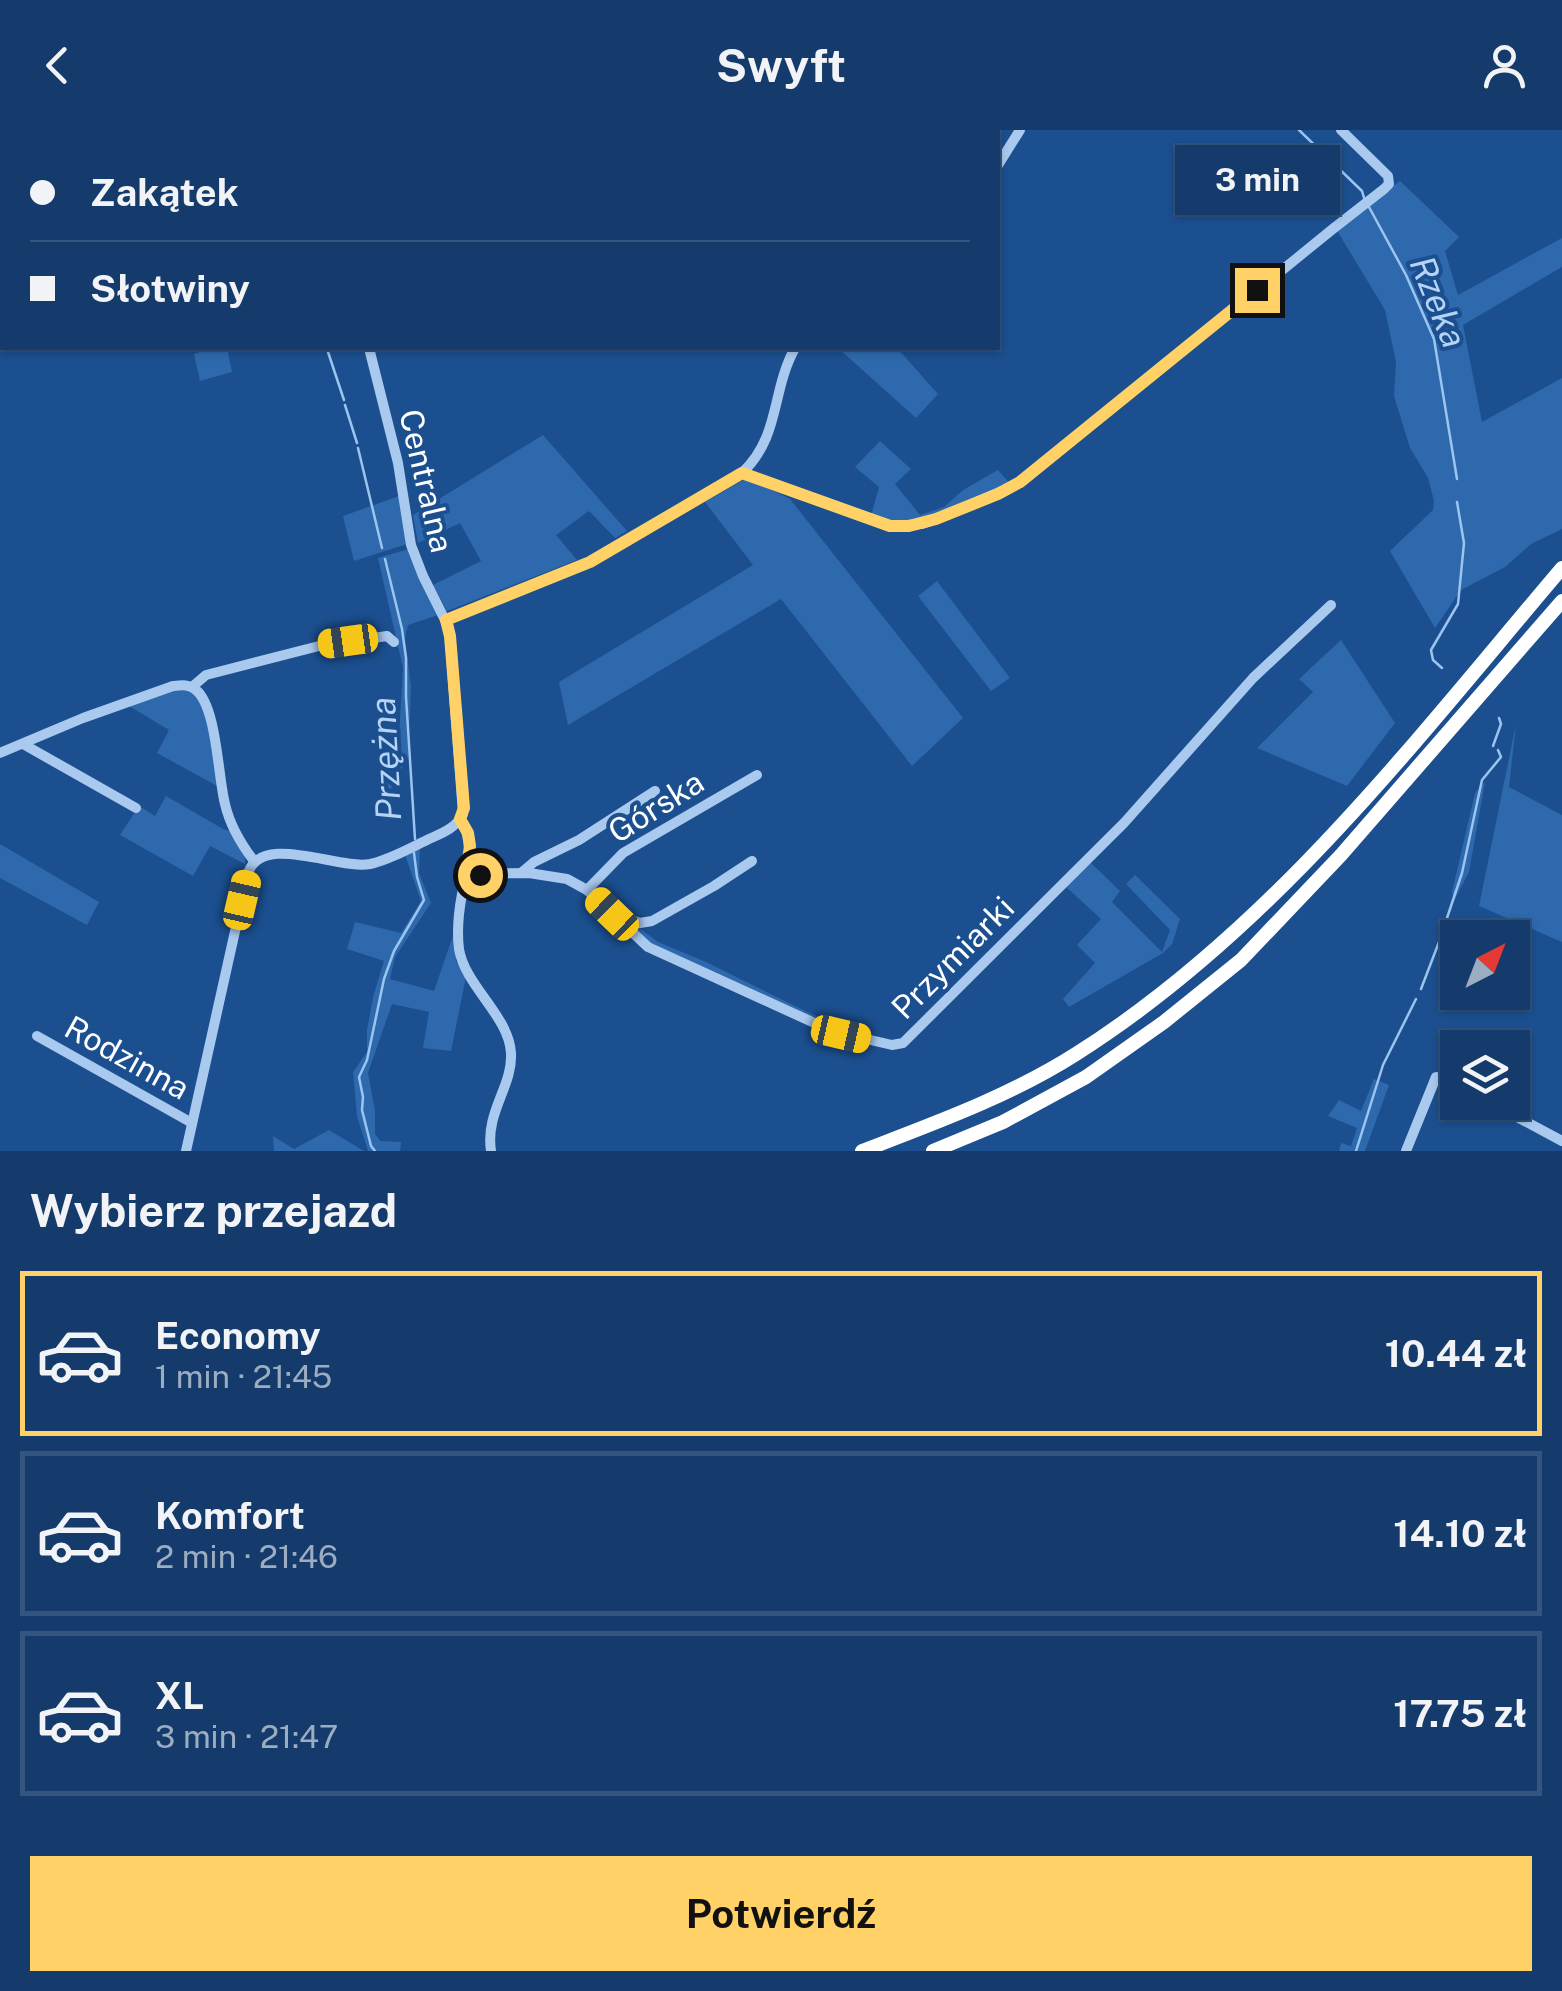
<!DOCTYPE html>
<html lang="pl">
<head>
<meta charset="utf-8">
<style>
	body { margin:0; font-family:"Public Sans",sans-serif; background:#1d4271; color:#f1f3f6; height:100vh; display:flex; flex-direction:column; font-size:38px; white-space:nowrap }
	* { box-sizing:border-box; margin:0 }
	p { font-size:32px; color:#9dadc1 }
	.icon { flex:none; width:55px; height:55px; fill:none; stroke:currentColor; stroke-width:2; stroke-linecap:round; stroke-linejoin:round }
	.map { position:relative; height:1021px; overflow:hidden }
	.drawer { display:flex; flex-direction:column; background:#143b6b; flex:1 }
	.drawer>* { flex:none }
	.banner { position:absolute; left:0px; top:0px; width:1000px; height:220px; box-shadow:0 2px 8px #0004,0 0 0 2px #33557e; display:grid; align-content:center; height:220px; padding:0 30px; background:#143b6b }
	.needle { width:65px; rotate:42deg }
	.controls { position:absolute; left:1440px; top:790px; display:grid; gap:20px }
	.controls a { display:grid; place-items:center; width:90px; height:90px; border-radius:0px; background:#143b6b; box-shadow:0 2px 8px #0004,0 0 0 2px #33557e; font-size:50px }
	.end { position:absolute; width:45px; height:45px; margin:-22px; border:12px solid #ffd166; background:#111; box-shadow:0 0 0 5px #111 }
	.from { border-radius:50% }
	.bubble { position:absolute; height:70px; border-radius:0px; background:#143b6b; box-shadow:0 2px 8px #0004,0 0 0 2px #33557e; font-size:32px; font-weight:700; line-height:70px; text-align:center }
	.car { position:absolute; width:30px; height:60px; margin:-30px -15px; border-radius:12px; box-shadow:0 0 8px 2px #0007; background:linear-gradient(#f5c518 24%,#345 0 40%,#f5c518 0 76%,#345 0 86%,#f5c518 0) }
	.banner b { display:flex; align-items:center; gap:35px; height:95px; font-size:38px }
	.banner b+b { border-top:2px solid #33557e }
	.banner i { width:25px; height:25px; background:#f1f3f6 }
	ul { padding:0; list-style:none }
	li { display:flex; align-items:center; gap:30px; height:165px; margin:0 20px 15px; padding:0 10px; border:5px solid #33557e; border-radius:0px }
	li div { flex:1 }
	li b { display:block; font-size:38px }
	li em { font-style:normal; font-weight:700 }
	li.active { border-color:#ffd166 }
	li>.icon { width:90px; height:90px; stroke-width:1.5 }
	h2 { padding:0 30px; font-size:45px; line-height:120px }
	.primary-button { display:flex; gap:20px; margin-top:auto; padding:20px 30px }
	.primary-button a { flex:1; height:115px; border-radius:0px; background:#ffd166; color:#111; font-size:40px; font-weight:700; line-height:115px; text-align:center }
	header { display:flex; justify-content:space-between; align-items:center; height:130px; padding:0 30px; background:#143b6b; font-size:45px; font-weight:700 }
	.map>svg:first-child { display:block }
	.green { fill:#2e69ad }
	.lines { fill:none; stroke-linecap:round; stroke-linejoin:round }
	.stream { stroke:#9cc4f0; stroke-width:2.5 }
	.minor { stroke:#a9c9ee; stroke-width:10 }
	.highway { stroke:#fff; stroke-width:14 }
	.route { stroke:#ffd166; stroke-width:12 }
	.labels { text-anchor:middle; stroke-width:8; stroke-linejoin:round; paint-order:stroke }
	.street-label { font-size:32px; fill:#fff; stroke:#1b4f8f }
	.water-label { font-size:35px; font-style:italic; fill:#b5d3f5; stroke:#1b4f8f }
</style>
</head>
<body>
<header><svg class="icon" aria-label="back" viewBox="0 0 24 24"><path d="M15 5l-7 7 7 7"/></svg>Swyft<svg class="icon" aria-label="person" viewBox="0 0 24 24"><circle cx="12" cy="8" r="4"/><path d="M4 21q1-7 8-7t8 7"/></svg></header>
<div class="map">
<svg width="1562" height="1021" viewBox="0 0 1562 1021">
	<rect width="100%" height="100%" fill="#1b4f8f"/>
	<g class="green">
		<path d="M1400,51L1459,107L1445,121L1458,165L1562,108V137L1463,195L1482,292L1562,248V399L1531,414L1505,437L1461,460L1435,498L1390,421L1433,380L1434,371L1428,348L1410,318L1394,266L1396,232L1385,180L1336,99Z"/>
		<path d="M213,218H227L232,242L200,251L194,224Z"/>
		<path d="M838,218H897L938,264L916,288Z"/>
		<path d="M543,305L627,401L615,408L589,381L556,405L577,430L447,481L433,455L481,431L460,393L418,413L413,385Z"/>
		<path d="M880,311L911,339L895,354L920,385L944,377L963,360L998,340L1011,355C978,369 930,394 894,393C887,392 878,388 871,386L879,357L855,337Z"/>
		<path d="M747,348L790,369L963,588L912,636L781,469L568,595L559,552L753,435L705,372Z"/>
		<path d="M399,366L407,414L354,431L343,386Z"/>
		<path d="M409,419L438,485L408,495L405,508L411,557L408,627L391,659L381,655L399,605L403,538L378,428Z"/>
		<path d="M937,451L1010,548L991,561L918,466Z"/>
		<path d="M1341,510L1395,593L1347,656L1257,618L1313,562L1299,549Z"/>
		<path d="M183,557L197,563L210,600L219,657L157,623L169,600L129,576Z"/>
		<path d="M1516,594L1509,657L1562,685V812L1479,776Z"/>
		<path d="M1485,652L1469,742L1454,771L1452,762L1475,663Z"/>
		<path d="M166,666L223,699L233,702L245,727V734L210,716L193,746L120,705L139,676L155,686Z"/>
		<path d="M0,714L99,772L87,795L0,748Z"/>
		<path d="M420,719L419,743L431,773L395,827L390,849L434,861L454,803L456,831L466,847L451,921L423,918L429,882L392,874L368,943L375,981V1004L380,1011L401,1012L400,1021H368L357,986L353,942L367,922V900L373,867L384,831L347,819L355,792L401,803L421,771L405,725Z"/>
		<path d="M1090,732L1120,761L1112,772L1162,822L1170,800L1126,754L1135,745L1180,789L1172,814L1163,823L1069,877L1063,869L1095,833L1077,815L1101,789L1065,756Z"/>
		<path d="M618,786L637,796L658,812L706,832L807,882L862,905L850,903L650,815Z"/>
		<path d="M1374,949L1389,955L1365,1021H1339L1341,1013L1351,1016L1357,998L1328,986L1339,970L1361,981Z"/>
		<path d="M329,1000L364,1021H274L273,1006L294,1019Z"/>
	</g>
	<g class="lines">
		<g class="stream">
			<path d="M1299,0L1362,61L1365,71"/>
			<path d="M1369,77L1406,145L1434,209L1457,349"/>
			<path d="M327,219L344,270"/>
			<path d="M345,275L357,313"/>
			<path d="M358,318L382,418"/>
			<path d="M385,429L402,499L406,528V567L415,709"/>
			<path d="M1442,538L1433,530L1431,520L1458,474L1464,413L1457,372"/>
			<path d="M1493,616L1501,594L1499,588"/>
			<path d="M1421,859L1439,812L1462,743L1482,650L1501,627L1498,620"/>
			<path d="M375,1021L371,1016L362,980L363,967L359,947L367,930L384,849L394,821L424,770L417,747L414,723"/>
			<path d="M1356,1021L1383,935L1416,869"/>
		</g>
		<g class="minor">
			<path d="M283,0L285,2"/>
			<path d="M998,35L1020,0"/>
			<path d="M742,343L891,396L922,394L937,389L1020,353L1334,98L1384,59L1389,54L1388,46L1341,0"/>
			<path d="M446,490L590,432L742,343C781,306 771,261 795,218"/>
			<path d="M192,557L206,545L319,516L387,506L394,512"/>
			<path d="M23,614L136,678"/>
			<path d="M0,623L83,588L173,556C182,555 189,554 196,560C217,577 218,648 225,674C230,696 241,714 254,731"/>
			<path d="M460,689C476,713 467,738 462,764C459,780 457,803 459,819C465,856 509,886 511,923C513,956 485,982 491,1021"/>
			<path d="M521,743L534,732L579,710L655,661"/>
			<path d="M466,744L529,743L567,749L587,760L648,817L832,901L892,915L903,913L1124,693L1253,548L1331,475"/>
			<path d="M587,760L623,723L757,645"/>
			<path d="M614,784L640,793L652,791L714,756L752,731"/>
			<path d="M37,906L192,993"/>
			<path d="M1489,972L1562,1011"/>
			<path d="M186,1021L248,743C262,702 338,740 370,734C389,730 408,719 427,710C442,703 455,699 463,684L449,498L423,446L411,415L398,333L369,218"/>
			<path d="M1406,1021L1436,947L1458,956"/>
		</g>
		<g class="highway">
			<path d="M862,1021C935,993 1010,966 1076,924C1272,800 1414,612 1562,438"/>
			<path d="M933,1021L1003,992L1086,947L1164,892L1241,830L1341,725L1562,471"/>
		</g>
	</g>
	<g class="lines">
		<path class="route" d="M480,745L466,744L470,716L468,703L460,689L464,678L450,506L446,490L590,432L742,343L890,396H909L936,389L998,364L1020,352L1257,160"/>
	</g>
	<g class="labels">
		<g class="street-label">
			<text transform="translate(426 351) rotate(77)" y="11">Centralna</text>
			<text transform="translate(656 677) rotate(-32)" y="11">Górska</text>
			<text transform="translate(953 828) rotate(-45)" y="11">Przymiarki</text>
			<text transform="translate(127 928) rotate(29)" y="11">Rodzinna</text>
		</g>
		<g class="water-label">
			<text transform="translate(1438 172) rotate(68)" y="12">Rzeka</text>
			<text transform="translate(386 629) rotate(-93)" y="12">Przężna</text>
		</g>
	</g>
</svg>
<div class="controls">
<a><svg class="needle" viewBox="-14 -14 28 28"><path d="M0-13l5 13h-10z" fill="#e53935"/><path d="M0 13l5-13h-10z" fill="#9dadc1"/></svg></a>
<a><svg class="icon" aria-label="layers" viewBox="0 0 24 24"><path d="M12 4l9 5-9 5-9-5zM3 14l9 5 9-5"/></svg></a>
</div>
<i class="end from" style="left:480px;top:745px"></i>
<i class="end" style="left:1257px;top:160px"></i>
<div class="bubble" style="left:1175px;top:15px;width:165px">3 min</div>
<i class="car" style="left:348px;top:511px;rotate:262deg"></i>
<i class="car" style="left:242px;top:770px;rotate:13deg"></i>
<i class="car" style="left:612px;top:784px;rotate:314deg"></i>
<i class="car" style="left:841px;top:904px;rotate:103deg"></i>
<div class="banner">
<b><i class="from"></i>Zakątek</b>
<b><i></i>Słotwiny</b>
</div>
</div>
<section class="drawer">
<h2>Wybierz przejazd</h2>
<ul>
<li class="active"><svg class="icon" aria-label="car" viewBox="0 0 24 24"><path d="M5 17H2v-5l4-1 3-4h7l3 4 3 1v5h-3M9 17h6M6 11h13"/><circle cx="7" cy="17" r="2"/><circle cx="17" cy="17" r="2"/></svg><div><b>Economy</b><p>1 min · 21:45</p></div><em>10.44 zł</em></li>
<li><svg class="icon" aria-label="car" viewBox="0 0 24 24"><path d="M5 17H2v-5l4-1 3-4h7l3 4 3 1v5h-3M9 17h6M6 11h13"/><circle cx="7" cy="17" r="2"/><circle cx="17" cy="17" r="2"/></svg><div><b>Komfort</b><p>2 min · 21:46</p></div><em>14.10 zł</em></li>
<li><svg class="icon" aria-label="car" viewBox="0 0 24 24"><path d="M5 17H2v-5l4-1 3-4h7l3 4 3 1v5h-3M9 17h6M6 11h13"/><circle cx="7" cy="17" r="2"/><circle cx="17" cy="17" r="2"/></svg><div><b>XL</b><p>3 min · 21:47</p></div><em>17.75 zł</em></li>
</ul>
<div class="primary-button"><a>Potwierdź</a></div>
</section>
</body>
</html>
